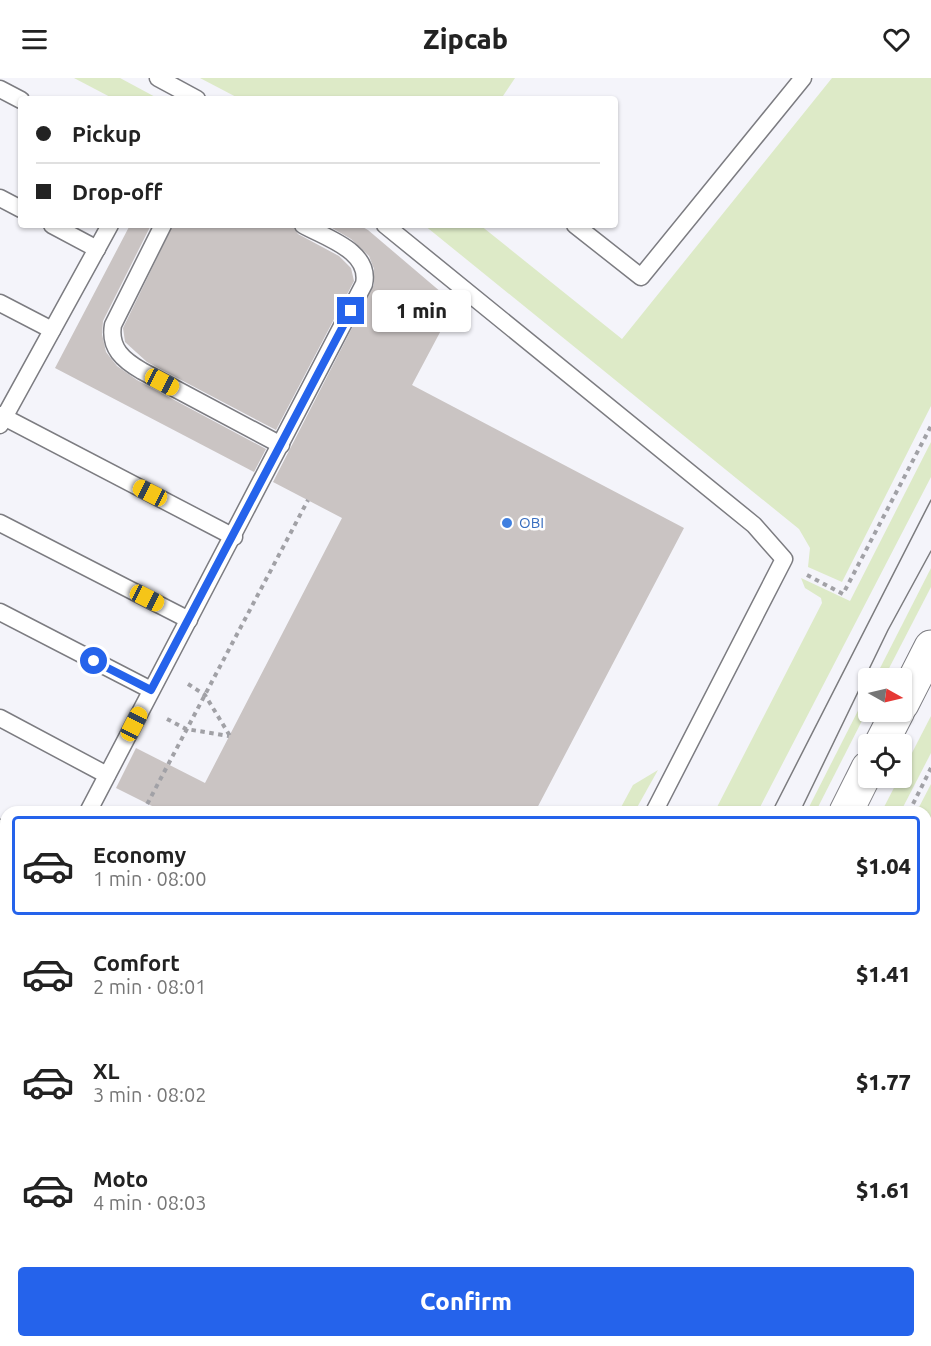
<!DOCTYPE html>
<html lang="en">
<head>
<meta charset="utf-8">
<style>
	body { margin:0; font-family:Ubuntu,sans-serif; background:#f6f6f6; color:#222; height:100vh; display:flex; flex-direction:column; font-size:22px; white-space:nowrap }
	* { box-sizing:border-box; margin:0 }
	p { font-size:20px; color:#767676 }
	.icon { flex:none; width:33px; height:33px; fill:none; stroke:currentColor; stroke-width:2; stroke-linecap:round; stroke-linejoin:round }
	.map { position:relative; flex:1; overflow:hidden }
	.details { position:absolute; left:0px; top:728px; width:932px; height:542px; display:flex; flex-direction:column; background:#fff; border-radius:18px 18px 0 0; box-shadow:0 2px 4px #0004 }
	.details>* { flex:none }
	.guide { position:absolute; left:18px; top:18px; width:600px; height:132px; border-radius:6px; box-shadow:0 2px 4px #0004; display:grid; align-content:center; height:132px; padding:0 18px; background:#fff }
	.needle { width:39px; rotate:98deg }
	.fabs { position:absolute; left:858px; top:590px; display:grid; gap:12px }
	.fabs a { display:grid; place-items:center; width:54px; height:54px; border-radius:6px; background:#fff; box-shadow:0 2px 4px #0004; font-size:30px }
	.end { position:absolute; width:27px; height:27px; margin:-14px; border:8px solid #2563eb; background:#fff; box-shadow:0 0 0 3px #fff }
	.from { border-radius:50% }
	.bubble { position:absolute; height:42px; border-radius:6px; background:#fff; box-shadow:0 2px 4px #0004; font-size:20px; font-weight:800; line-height:42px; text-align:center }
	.car { position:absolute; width:18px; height:36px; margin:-18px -9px; border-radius:8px; box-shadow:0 0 4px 2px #0007; background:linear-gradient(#f5c518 24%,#345 0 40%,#f5c518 0 76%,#345 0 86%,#f5c518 0) }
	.guide b { display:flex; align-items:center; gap:21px; height:57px; font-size:22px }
	.guide b+b { border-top:2px solid #e0e0e0 }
	.guide i { width:15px; height:15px; background:#222 }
	ul { padding:10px 0 0; list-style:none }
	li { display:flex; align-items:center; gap:18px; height:99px; margin:0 12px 9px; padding:0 6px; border:3px solid transparent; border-radius:6px }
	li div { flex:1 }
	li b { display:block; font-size:22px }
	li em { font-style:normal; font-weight:800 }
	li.on { border-color:#2563eb }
	li>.icon { width:54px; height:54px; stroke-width:1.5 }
	.action { display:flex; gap:12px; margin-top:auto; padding:12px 18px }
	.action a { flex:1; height:69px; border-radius:6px; background:#2563eb; color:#fff; font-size:24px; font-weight:800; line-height:69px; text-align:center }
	header { display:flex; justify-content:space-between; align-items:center; height:78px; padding:0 18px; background:#fff; font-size:27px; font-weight:800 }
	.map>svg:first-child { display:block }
	.green { fill:#ddeac7 }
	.building { fill:#cac4c3 }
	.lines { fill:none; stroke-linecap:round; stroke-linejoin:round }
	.service-casing { stroke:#7c7c81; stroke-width:19 }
	.tertiary-casing { stroke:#7c7c81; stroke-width:35 }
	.path { stroke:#a1a1a6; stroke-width:4; stroke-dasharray:4.5 4.5; stroke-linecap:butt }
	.service { stroke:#fff; stroke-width:16 }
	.tertiary { stroke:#fff; stroke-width:33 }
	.tram { stroke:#7b7b7e; stroke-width:1.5 }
	.route { stroke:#2563eb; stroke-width:8 }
	.shop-dot { fill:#3f7fe0; stroke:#fff; stroke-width:2 }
	.labels { text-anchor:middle; stroke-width:5; stroke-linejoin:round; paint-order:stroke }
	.shop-label { font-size:15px; fill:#366cbe; stroke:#fff; text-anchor:start }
</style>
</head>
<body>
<header><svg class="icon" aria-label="menu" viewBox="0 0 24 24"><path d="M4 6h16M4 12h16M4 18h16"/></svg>Zipcab<svg class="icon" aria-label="heart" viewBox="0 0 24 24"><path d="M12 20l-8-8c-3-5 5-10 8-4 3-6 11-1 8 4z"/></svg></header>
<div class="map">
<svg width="931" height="1268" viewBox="0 0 931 1268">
	<rect width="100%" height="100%" fill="#f4f4fa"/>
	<g class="green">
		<path d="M74,0H120L159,21H114Z"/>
		<path d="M200,0H515L501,21H240Z"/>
		<path d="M832,0H931V328L842,504L808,489L810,470L799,451L424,147H480L622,261Z"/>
		<path d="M931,364V399L758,733H715L822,525L821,520L805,510L801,500L850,523Z"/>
		<path d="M931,490V509L884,600H875Z"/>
		<path d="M868,613V631L816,733H807Z"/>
		<path d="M931,638V675L901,733H882Z"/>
		<path d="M658,692L635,733H619L633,707Z"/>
		<path d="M931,706V1268H769L723,1263H926V734L917,733Z"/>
		<path d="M0,1158L6,1161V1263H200L210,1268H0Z"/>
		<path d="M343,1263H465L474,1268H341Z"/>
	</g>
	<g class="building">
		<path d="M130,147H151L103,243L102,256L106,274L117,288L137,302L266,371L254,394L55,290Z"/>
		<path d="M173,147H293L298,156L339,178L351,190L354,203L276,352L147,284L125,264L123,250Z"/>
		<path d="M327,147H359L368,152L455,226L412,307L684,450L535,734H164L116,710L136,670L205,705L342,440L273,404L374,207V191L369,178L351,161Z"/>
	</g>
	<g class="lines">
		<defs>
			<g id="service">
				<path d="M158,0L197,21"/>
				<path d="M0,11L21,22"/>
				<path d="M0,120L21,131"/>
				<path d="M52,147L97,171"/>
				<path d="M163,147L113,247C109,270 123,282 142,293L281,367"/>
				<path d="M385,147L754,447L784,481L654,734"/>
				<path d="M575,147L641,199L803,0"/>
				<path d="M0,225L52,252"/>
				<path d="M0,337L234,459"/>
				<path d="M0,347L110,147"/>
				<path d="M0,445L189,542"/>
				<path d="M0,534L151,612"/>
				<path d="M0,640L107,697"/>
				<path d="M88,734L364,206C371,173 326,160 303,147"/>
				<path d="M0,750L6,753"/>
				<path d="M0,855L6,858"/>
				<path d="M0,900L6,889"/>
			</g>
			<g id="tertiary">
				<path d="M902,626L931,569"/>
				<path d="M881,666L898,633"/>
				<path d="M846,734L868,690"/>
				<path d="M571,1268L573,1263"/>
			</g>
		</defs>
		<use href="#service" class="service-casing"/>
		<use href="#tertiary" class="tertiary-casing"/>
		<g class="path">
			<path d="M807,497L843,516L931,348"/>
			<path d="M188,606L205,617L230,658"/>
			<path d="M167,641L186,651L229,658"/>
			<path d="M143,734L308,422"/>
			<path d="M909,734L931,690"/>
			<path d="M0,1010L6,999"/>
			<path d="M926,1173L931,1174"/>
			<path d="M0,1174L6,1178"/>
			<path d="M120,1263L124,1268"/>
			<path d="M163,1263L173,1268"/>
			<path d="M656,1263L709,1268"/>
			<path d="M457,1268L486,1264"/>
			<path d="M635,1268L639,1263"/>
		</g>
		<use href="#service" class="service"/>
		<use href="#tertiary" class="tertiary"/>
		<g class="tram">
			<path d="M772,734L931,422"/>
			<path d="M800,734L888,552L931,473"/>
			<path d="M494,1268L496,1263"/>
			<path d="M521,1268L524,1263"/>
		</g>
	</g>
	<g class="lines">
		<path class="route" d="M94,583L151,612L351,233"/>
	</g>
	<circle class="shop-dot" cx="507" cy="445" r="6"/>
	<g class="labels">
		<g class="shop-label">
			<text x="519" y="450">OBI</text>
		</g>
	</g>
</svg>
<div class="fabs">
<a><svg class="needle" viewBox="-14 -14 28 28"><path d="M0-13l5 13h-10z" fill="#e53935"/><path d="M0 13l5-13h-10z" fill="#767676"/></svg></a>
<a><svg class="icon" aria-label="locate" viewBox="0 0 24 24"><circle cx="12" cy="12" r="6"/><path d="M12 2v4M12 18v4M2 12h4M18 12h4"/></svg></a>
</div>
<i class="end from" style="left:94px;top:583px"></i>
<i class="end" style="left:351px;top:233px"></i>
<div class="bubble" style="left:372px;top:212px;width:99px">1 min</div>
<i class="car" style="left:162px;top:304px;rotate:118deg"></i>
<i class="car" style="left:150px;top:415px;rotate:297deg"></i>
<i class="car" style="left:147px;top:520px;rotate:117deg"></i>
<i class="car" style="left:134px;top:646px;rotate:27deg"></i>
<div class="guide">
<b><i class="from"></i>Pickup</b>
<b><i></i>Drop-off</b>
</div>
<section class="details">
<ul>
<li class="on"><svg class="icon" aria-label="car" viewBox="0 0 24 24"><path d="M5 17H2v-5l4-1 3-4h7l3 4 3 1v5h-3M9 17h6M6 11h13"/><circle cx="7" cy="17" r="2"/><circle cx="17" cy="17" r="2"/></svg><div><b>Economy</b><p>1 min · 08:00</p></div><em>$1.04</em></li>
<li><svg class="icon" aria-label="car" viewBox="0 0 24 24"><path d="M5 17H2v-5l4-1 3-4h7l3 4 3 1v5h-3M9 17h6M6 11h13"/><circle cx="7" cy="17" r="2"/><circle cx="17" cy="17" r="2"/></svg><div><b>Comfort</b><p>2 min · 08:01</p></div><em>$1.41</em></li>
<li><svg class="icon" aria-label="car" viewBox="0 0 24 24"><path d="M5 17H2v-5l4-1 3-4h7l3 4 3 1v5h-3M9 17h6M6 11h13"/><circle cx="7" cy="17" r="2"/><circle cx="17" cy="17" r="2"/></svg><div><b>XL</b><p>3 min · 08:02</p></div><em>$1.77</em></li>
<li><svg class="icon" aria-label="car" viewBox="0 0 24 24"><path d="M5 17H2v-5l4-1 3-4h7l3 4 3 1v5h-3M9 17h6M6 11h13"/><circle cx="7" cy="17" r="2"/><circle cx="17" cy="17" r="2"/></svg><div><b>Moto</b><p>4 min · 08:03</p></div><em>$1.61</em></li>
</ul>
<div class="action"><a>Confirm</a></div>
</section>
</div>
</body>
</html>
